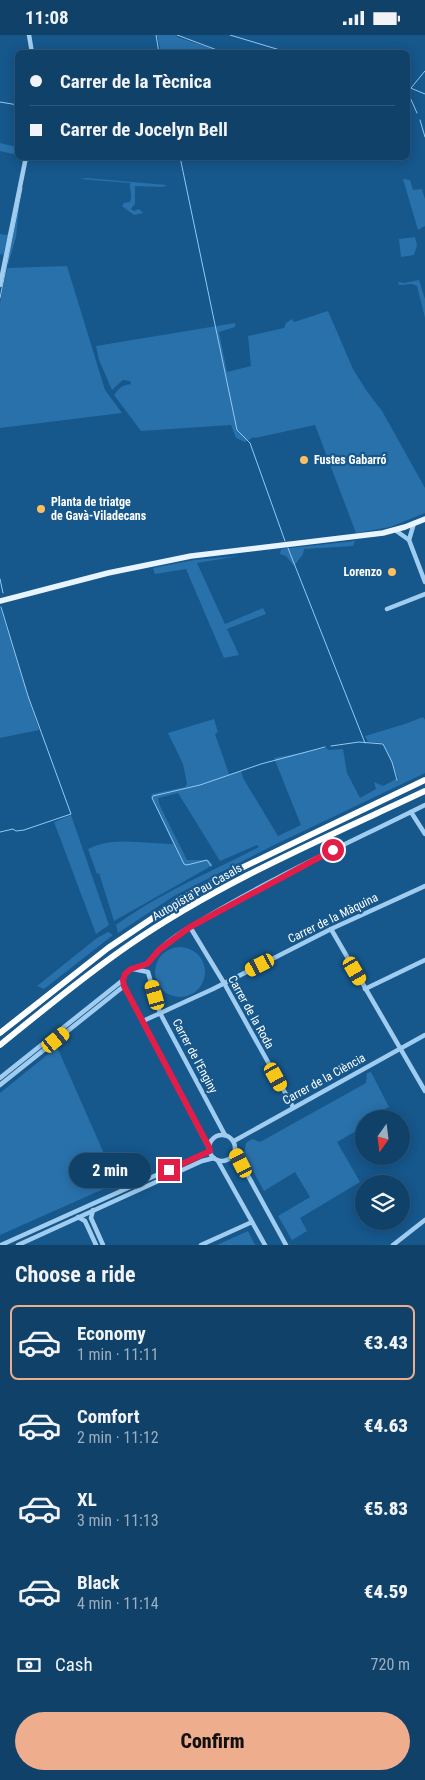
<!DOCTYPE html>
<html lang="en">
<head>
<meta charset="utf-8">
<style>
	body { margin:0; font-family:"Roboto Condensed",sans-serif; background:#1e4c71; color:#f1f3f6; height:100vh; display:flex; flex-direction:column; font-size:19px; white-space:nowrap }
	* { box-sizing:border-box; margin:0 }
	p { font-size:16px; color:#9cafc0 }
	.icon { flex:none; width:28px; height:28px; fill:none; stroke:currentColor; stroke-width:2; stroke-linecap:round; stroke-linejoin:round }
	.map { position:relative; height:1210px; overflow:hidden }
	.details { display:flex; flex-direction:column; background:#104169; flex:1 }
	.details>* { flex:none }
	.hud { position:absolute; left:15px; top:15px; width:395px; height:110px; border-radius:8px; box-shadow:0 2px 12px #0003,0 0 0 1px #305a7d; display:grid; align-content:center; height:110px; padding:0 15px; background:#104169 }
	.needle { width:32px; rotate:194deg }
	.tools { position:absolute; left:355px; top:1075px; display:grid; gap:10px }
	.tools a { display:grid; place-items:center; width:55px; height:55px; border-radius:50%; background:#104169; box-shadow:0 2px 12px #0003,0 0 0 1px #305a7d; font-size:25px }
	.end { position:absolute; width:22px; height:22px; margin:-11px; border:6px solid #e11d48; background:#fff; box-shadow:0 0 0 2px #fff }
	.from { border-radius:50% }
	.bubble { position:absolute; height:35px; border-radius:18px; background:#104169; box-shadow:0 2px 12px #0003,0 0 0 1px #305a7d; font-size:16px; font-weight:800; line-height:35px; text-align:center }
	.car { position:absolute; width:15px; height:30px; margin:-15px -8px; border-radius:6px; box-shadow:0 0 4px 1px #0007; background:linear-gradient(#f5c518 24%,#345 0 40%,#f5c518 0 76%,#345 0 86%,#f5c518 0) }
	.hud b { display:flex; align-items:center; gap:18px; height:48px; font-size:19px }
	.hud b+b { border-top:1px solid #305a7d }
	.hud i { width:12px; height:12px; background:#f1f3f6 }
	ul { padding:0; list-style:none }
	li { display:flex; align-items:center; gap:15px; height:75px; margin:0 10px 8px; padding:0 5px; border:2px solid transparent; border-radius:8px }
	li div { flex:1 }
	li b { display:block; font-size:19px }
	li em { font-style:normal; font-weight:800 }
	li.active { border-color:#eead8d }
	li>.icon { width:45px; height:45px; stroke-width:1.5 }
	h2 { padding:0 15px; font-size:22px; line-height:60px }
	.pay { display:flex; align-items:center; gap:12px; height:55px; padding:0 15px; font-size:19px }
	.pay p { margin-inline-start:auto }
	.action { display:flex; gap:10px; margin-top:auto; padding:10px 15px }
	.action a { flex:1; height:58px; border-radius:30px; background:#eead8d; color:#111; font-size:20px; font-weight:800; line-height:58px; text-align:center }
	.status { display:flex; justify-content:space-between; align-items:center; height:35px; padding:0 25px; background:#104169; direction:ltr }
	.status svg { height:14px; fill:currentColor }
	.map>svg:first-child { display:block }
	.green { fill:#2971ab }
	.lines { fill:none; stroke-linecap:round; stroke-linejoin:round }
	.stream { stroke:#92c9f2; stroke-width:1 }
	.minor { stroke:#a0cdef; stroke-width:4.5 }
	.major { stroke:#e8f4ff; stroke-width:5.5 }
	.highway { stroke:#fff; stroke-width:6 }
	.route { stroke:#e11d48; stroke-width:6 }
	.poi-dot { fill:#ffbf5e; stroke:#16578c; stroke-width:2 }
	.labels { text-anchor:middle; stroke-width:4.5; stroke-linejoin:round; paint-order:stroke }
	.poi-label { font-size:12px; font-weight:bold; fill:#fff; stroke:#16578c; text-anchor:start }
	.street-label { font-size:12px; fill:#fff; stroke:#16578c }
</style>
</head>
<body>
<div class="status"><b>11:08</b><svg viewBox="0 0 49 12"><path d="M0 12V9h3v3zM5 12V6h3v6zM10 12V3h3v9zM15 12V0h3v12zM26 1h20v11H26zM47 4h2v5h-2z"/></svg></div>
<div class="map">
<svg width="425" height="1210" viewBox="0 0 425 1210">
	<rect width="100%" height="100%" fill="#16578c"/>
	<g class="green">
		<path d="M157,0H176L177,2L216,15V17H161Z"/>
		<path d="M0,108L17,112V120L0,116Z"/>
		<path d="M86,143L167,150L163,152L135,151V169L131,174L134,176L139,174L143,178L134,180L122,171L124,168L130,167C133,157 129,157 130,148L80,144Z"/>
		<path d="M403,144L410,145L413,155L422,154L425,164V191L418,195Z"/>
		<path d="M19,173L16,202L8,230L6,228L17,174Z"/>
		<path d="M10,193L3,220L0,219V199L7,200Z"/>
		<path d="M415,202L417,210L414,220L401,222L399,204Z"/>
		<path d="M67,231L105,355L122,378L0,393V268L7,233Z"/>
		<path d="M419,245L425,264V283L417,251L412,249L399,250L398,247L404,248Z"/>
		<path d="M328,276L353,334L366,355L382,376L425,453V478L390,492L356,498L315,390L255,403L254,402L245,407L236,403L231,390L141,396L114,360C119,353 122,350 131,349L130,346L123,345L112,355L99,325L96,311L235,288V292L219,297L227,337L251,331L248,301L284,293L286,288L292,284L294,287Z"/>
		<path d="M355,506L353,511L304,514L303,519L294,531L286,521L280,519L281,514Z"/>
		<path d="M239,521L197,528L225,589L263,573L266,579L227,594L239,620L224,623L186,534L155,539L153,533L194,525Z"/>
		<path d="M0,572L39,695L0,703Z"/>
		<path d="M423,682L425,685V738L272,811L174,861L118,898L116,890C160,858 211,837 259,812L257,810L220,826L178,758L158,763L160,771L187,825H209L213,830L114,886L99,838L97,839L88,814C114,801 145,809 173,809L151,761L152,759L185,752L187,749L183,729L168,698L214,684L218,697L215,699L229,739L241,736L243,743L278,801L301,790L274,723L327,713L328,715L343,714L347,738L360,763L376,754L374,747L383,751L398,743L383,708L368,707L365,701L405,689Z"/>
		<path d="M71,780L109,890L96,899L54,787Z"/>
		<path d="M108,897L113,900L44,954L37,951L97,903Z"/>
		<circle cx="180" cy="937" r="25"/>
		<path d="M57,1012L117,1148L0,1200V1058Z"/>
		<path d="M371,1037L389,1072L359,1086L358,1095L337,1107L360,1147L300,1183L307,1196L292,1205L278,1181L310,1162L295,1137L264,1156L244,1119L246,1108L252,1104L260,1107L366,1048L367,1038Z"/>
		<path d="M248,1196L255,1210H217Z"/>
	</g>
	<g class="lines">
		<g class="stream">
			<path d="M156,0L159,18"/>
			<path d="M177,0L225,18"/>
			<path d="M230,0L290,18"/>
			<path d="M408,52L425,59"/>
			<path d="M409,53V60L417,78"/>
			<path d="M411,53L425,36"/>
			<path d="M0,67L18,70"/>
			<path d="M420,85L425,102"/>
			<path d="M180,122L237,395L250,408L285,506"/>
			<path d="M0,263L22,153"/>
			<path d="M288,513L365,708"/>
			<path d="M0,544L3,558"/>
			<path d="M331,711L359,707L383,709L392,727L397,745"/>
			<path d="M0,797L13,794L16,796L24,795L71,779L28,661L1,572"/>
			<path d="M211,831L207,825L187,830L184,829L152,763L153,761L200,750L261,729L325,712"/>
		</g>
		<g class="minor">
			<path d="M29,0L32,18"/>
			<path d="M0,250L26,122"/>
			<path d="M395,495L409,505L425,547"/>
			<path d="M409,505L414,488"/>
			<path d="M387,574L425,559"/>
			<path d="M411,777L425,799"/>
			<path d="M190,892L224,948L293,1072"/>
			<path d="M331,894L425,1056"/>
			<path d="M131,934C154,929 147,925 161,913C170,905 181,897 192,891C266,845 347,809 425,770"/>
			<path d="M133,934L148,937L160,978L225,1100"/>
			<path d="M123,945L124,951L209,1113"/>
			<path d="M365,954L425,925"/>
			<path d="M143,986L213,954L331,894L425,851"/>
			<path d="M0,1043L123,945L125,939L131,934"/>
			<path d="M0,1050L124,951"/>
			<circle cx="222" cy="1113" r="13"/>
			<path d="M234,1106L425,1000"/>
			<path d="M235,1117L286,1210"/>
			<path d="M218,1126L265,1210"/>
			<path d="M93,1175L91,1183L103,1210"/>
			<path d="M78,1182L85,1186L96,1210"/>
			<path d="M1,1210L210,1116"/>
			<path d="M18,1210L202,1126L214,1123"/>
			<path d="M201,1210L252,1187"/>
			<path d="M393,1210L425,1185"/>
		</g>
		<path class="major" d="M0,566L108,538L191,521L383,498L405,492L425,484"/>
		<g class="highway">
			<path d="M0,998L108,913L181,864L231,838L425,745"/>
			<path d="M0,1010C42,976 84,941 129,910C220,847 325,803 425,756"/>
		</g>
	</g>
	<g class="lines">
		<path class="route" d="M169,1135L210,1116L209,1112L124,951L123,945L125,939L131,934L147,929L159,915L190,892L333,815"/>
	</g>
	<g class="poi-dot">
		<circle cx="304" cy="425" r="5"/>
		<circle cx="41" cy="474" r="5"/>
		<circle cx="392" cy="537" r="5"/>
	</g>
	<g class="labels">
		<g class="poi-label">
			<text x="314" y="429">Fustes Gabarró</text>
			<text x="51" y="471">Planta de triatge<tspan x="51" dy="14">de Gavà-Viladecans</tspan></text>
			<text x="382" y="541" text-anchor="end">Lorenzo</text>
		</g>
		<g class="street-label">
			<text transform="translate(197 857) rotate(-30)" y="4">Autopista Pau Casals</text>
			<text transform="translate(333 883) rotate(-26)" y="4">Carrer de la Màquina</text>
			<text transform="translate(251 977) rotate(61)" y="4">Carrer de la Roda</text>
			<text transform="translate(195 1021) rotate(62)" y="4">Carrer de l'Enginy</text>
			<text transform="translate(324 1044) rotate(-29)" y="4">Carrer de la Ciència</text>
		</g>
	</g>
</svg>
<div class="tools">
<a><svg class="needle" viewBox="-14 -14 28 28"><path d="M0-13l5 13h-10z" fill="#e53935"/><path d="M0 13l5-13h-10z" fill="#9cafc0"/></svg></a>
<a><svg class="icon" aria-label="layers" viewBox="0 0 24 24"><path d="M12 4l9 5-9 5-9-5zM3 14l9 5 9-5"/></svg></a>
</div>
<i class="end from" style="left:333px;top:815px"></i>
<i class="end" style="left:169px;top:1135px"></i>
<div class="bubble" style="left:69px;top:1118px;width:82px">2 min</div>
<i class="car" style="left:260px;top:930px;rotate:243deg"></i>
<i class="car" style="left:355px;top:936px;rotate:150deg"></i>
<i class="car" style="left:155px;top:960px;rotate:344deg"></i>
<i class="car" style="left:56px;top:1005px;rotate:51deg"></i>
<i class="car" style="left:276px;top:1042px;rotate:151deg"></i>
<i class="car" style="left:241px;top:1128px;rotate:333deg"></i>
<div class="hud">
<b><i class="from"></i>Carrer de la Tècnica</b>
<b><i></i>Carrer de Jocelyn Bell</b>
</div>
</div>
<section class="details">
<h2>Choose a ride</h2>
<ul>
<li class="active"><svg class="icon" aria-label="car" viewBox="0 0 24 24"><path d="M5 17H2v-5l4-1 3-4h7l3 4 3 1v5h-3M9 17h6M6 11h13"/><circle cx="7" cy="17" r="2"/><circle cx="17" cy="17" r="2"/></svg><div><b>Economy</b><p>1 min · 11:11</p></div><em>€3.43</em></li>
<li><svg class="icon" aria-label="car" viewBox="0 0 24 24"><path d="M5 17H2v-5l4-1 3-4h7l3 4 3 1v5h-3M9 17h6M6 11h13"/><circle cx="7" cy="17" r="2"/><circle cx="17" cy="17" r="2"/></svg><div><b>Comfort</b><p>2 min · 11:12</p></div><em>€4.63</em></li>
<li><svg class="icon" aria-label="car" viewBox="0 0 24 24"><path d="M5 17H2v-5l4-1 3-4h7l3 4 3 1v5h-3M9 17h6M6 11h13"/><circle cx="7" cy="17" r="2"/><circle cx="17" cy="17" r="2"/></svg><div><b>XL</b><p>3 min · 11:13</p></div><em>€5.83</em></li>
<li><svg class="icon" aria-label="car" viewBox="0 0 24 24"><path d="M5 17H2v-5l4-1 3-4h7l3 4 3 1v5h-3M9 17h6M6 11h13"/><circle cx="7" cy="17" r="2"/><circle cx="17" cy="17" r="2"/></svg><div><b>Black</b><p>4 min · 11:14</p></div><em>€4.59</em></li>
</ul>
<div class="pay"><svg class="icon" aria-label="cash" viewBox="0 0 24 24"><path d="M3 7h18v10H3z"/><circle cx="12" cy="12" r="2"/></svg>Cash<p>720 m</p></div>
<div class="action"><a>Confirm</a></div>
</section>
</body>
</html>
